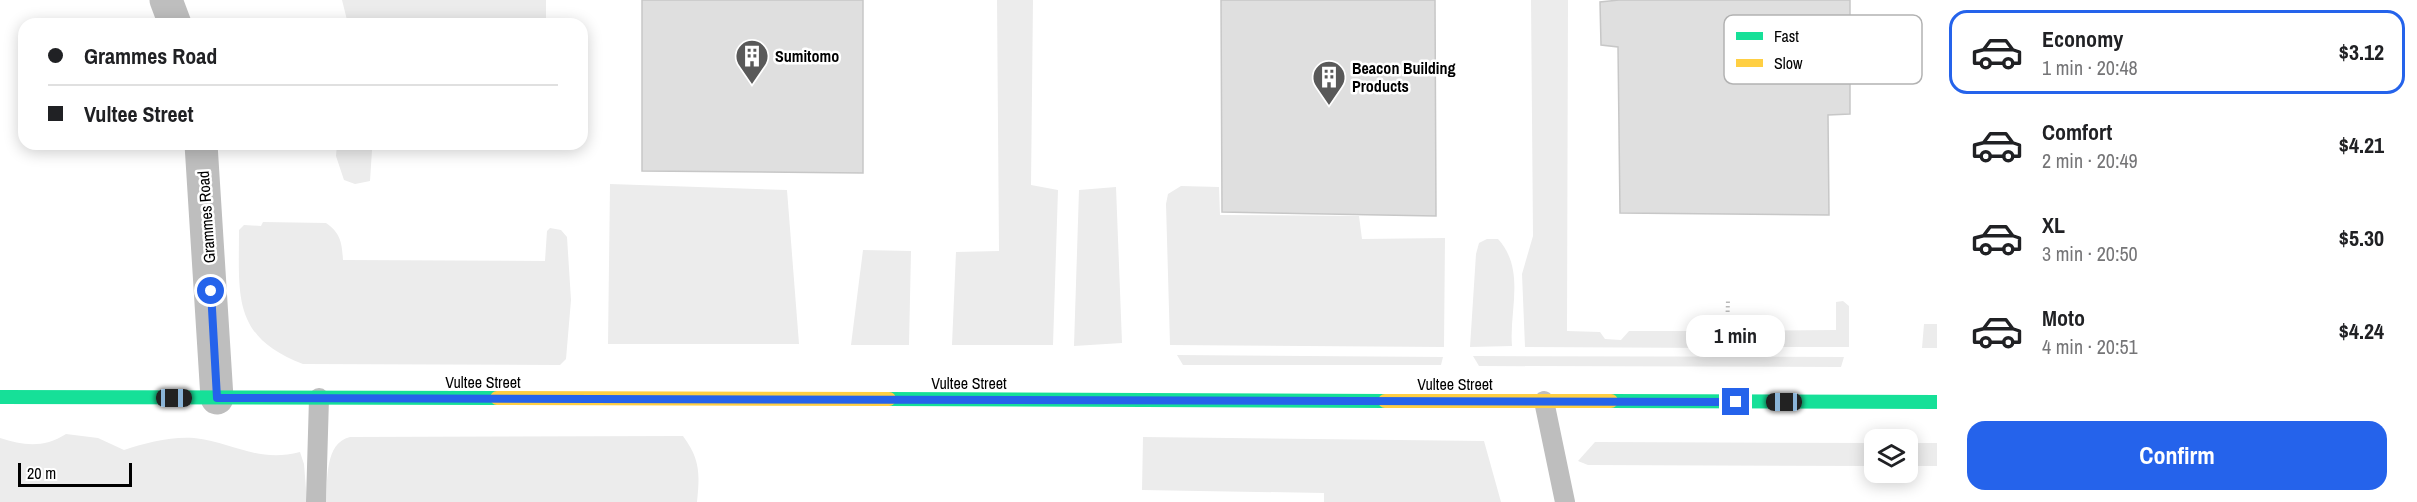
<!DOCTYPE html>
<html lang="en">
<head>
<meta charset="utf-8">
<style>
	body { margin:0; font-family:"Archivo Narrow",sans-serif; background:#f6f6f6; color:#202124; height:100vh; display:flex; flex-direction:column; font-size:22px; white-space:nowrap }
	* { box-sizing:border-box; margin:0 }
	p { font-size:20px; color:#757577 }
	.icon { flex:none; width:33px; height:33px; fill:none; stroke:currentColor; stroke-width:2; stroke-linecap:round; stroke-linejoin:round }
	.map { position:relative; flex:1; overflow:hidden }
	.sheet { display:flex; flex-direction:column; background:#fff; width:480px }
	.sheet>* { flex:none }
	.hud { position:absolute; left:18px; top:18px; width:570px; height:132px; border-radius:18px; box-shadow:0 3px 15px #0003; display:grid; align-content:center; height:132px; padding:0 30px; background:#fff }
	.controls { position:absolute; left:1864px; top:429px; display:grid; gap:12px }
	.controls a { display:grid; place-items:center; width:54px; height:54px; border-radius:12px; background:#fff; box-shadow:0 3px 15px #0003; font-size:30px }
	.scale { position:absolute; left:18px; bottom:15px; width:114px; box-sizing:border-box; padding-left:6px; border:3px solid #000; border-top:0; font-size:16px; line-height:21px; white-space:nowrap; color:#000; -webkit-text-stroke:4px #fff; paint-order:stroke }
	.end { position:absolute; width:27px; height:27px; margin:-14px; border:8px solid #2563eb; background:#fff; box-shadow:0 0 0 3px #fff }
	.from { border-radius:50% }
	.bubble { position:absolute; height:42px; border-radius:18px; background:#fff; box-shadow:0 3px 15px #0003; font-size:20px; font-weight:700; line-height:42px; text-align:center }
	.car { position:absolute; width:18px; height:36px; margin:-18px -9px; border-radius:8px; box-shadow:0 0 4px 2px #0007; background:linear-gradient(#222 24%,#8ab4d8 0 40%,#222 0 76%,#8ab4d8 0 86%,#222 0) }
	.hud b { display:flex; align-items:center; gap:21px; height:57px; font-size:22px }
	.hud b+b { border-top:2px solid #e0e0e0 }
	.hud i { width:15px; height:15px; background:#202124 }
	ul { padding:10px 0 0; list-style:none }
	li { display:flex; align-items:center; gap:18px; height:84px; margin:0 12px 9px; padding:0 18px; border:3px solid transparent; border-radius:18px }
	li div { flex:1 }
	li b { display:block; font-size:22px }
	li em { font-style:normal; font-weight:700 }
	li.current { border-color:#2563eb }
	li>.icon { width:54px; height:54px; stroke-width:1.5 }
	.button { display:flex; gap:12px; margin-top:auto; padding:12px 30px }
	.button a { flex:1; height:69px; border-radius:18px; background:#2563eb; color:#fff; font-size:24px; font-weight:700; line-height:69px; text-align:center }
	main { display:flex; flex:1; min-height:0 }
	.map>svg:first-child { display:block }
	.green { fill:#ececec }
	.building { fill:#dfdfdf; stroke:#c7c7c7; stroke-width:1.5 }
	.lines { fill:none; stroke-linecap:round; stroke-linejoin:round }
	.path { stroke:#b9b9b9; stroke-width:4; stroke-dasharray:1.5 3; stroke-linecap:butt }
	.lane { stroke:#bebebe; stroke-width:20 }
	.street { stroke:#bebebe; stroke-width:33 }
	.fast { stroke:#16e098; stroke-width:14 }
	.slow { stroke:#ffcf43; stroke-width:14 }
	.route { stroke:#2563eb; stroke-width:8 }
	.labels { text-anchor:middle; stroke-width:5; stroke-linejoin:round; paint-order:stroke }
	.poi-label { font-size:16px; font-weight:bold; fill:#000; stroke:#fff; text-anchor:start }
	.street-label { font-size:16px; fill:#000; stroke:#fff }
	.key { fill:#fff; stroke:#b2b2b2; stroke-width:1.5 }
	.key-label { font-size:16px; fill:#000 }
</style>
</head>
<body>
<main>
<div class="map">
<svg width="1937" height="502" viewBox="0 0 1937 502">
	<rect width="100%" height="100%" fill="#fff"/>
	<g class="green">
		<path d="M342,0H546V24H348Z"/>
		<path d="M997,0H1033L1031,185L1058,190L1053,345H952L956,252L999,251Z"/>
		<path d="M1531,0H1568L1567,331L1600,332L1605,339L1621,340L1629,331H1721L1720,348L1525,347L1522,274L1533,236Z"/>
		<path d="M337,144H543V148L372,150L370,181L355,184L344,180L336,156Z"/>
		<path d="M610,184L787,190L799,344H608Z"/>
		<path d="M1181,186L1219,187L1220,215L1359,216L1362,239L1445,238L1444,347L1170,345L1166,204L1168,194Z"/>
		<path d="M1116,187L1122,343L1074,346L1079,190Z"/>
		<path d="M263,222L326,223C341,233 342,244 343,260L545,261L547,231L550,228L561,230L567,237L571,300L566,359L560,365L303,364C232,337 239,296 239,230L244,225L261,226Z"/>
		<path d="M1487,239H1498C1526,270 1509,310 1512,346L1470,347L1476,254L1479,243Z"/>
		<path d="M863,250L911,251L909,345H851Z"/>
		<path d="M1843,301L1849,306V347H1734L1735,331L1836,330V302Z"/>
		<path d="M1924,324H1937V348H1922Z"/>
		<path d="M1177,355L1443,357L1441,365H1183Z"/>
		<path d="M1473,356L1844,357L1841,367L1479,366Z"/>
		<path d="M66,434L98,438L124,450C144,443 173,436 194,438C235,443 258,463 300,452L304,464L307,502H0V438C24,446 44,448 66,434Z"/>
		<path d="M683,436C700,459 700,473 697,502H326C328,481 324,443 350,437Z"/>
		<path d="M1143,437L1484,441L1501,502H1324V493L1142,490Z"/>
		<path d="M1595,442L1875,443V466L1588,465L1578,461Z"/>
		<rect x="1908" y="443" width="29" height="23"/>
	</g>
	<g class="building">
		<path d="M642,0H863V173L642,171Z"/>
		<path d="M1221,0H1435L1436,216L1222,212Z"/>
		<path d="M1619,0H1850V114L1828,115L1829,215L1620,213L1618,47L1601,45L1600,2Z"/>
	</g>
	<g class="lines">
		<path class="path" d="M1727,330L1728,300"/>
		<g class="lane">
			<path d="M1544,401L1565,502"/>
			<path d="M316,502L319,398"/>
		</g>
		<g class="street">
			<path d="M166,0L175,24"/>
			<path d="M201,144L217,398"/>
		</g>
		<g class="fast">
			<path d="M0,397L497,398"/>
			<path d="M889,399L1385,401"/>
			<path d="M1611,401L1937,402"/>
		</g>
		<g class="slow">
			<path d="M497,398L889,399"/>
			<path d="M1385,401H1611"/>
		</g>
	</g>
	<g class="lines">
		<path class="route" d="M211,291L217,398L1736,402"/>
	</g>
	<defs>
		<symbol id="building-pin" viewBox="-11 -11 22 30"><path d="M0 17L-7.5 6A9.5 9.5 0 1 1 7.5 6Z" fill="#595959" stroke="#fff"/><path d="M-4-6H4V6H1V3H-1V6H-4ZM-2.5-4.3h1.7v1.8h-1.7ZM.8-4.3h1.7v1.8H.8ZM-2.5-1h1.7V.8h-1.7ZM.8-1h1.7V.8H.8Z" fill="#fff"/></symbol>
	</defs>
	<g fill-rule="evenodd">
		<use href="#building-pin" x="733" y="37" width="38" height="52"/>
		<use href="#building-pin" x="1310" y="58" width="38" height="52"/>
	</g>
	<g class="labels">
		<g class="poi-label">
			<text x="775" y="62">Sumitomo</text>
			<text x="1352" y="74">Beacon Building<tspan x="1352" dy="18">Products</tspan></text>
		</g>
		<g class="street-label">
			<text transform="translate(206 217) rotate(-94)" y="6">Grammes Road</text>
			<text x="483" y="388">Vultee Street</text>
			<text x="969" y="389">Vultee Street</text>
			<text x="1455" y="390">Vultee Street</text>
		</g>
	</g>
	<rect x="1724" y="15" width="198" height="69" rx="9" class="key"/>
	<rect x="1736" y="32" width="27" height="8" fill="#16e098"/>
	<rect x="1736" y="59" width="27" height="8" fill="#ffcf43"/>
	<g class="key-label">
		<text x="1774" y="42">Fast</text>
		<text x="1774" y="69">Slow</text>
	</g>
</svg>
<div class="controls">
<a><svg class="icon" aria-label="layers" viewBox="0 0 24 24"><path d="M12 4l9 5-9 5-9-5zM3 14l9 5 9-5"/></svg></a>
</div>
<div class="scale">20 m</div>
<i class="end from" style="left:211px;top:291px"></i>
<i class="end" style="left:1736px;top:402px"></i>
<div class="bubble" style="left:1686px;top:315px;width:99px">1 min</div>
<i class="car" style="left:174px;top:398px;rotate:90deg"></i>
<i class="car" style="left:1784px;top:402px;rotate:270deg"></i>
<div class="hud">
<b><i class="from"></i>Grammes Road</b>
<b><i></i>Vultee Street</b>
</div>
</div>
<section class="sheet">
<ul>
<li class="current"><svg class="icon" aria-label="car" viewBox="0 0 24 24"><path d="M5 17H2v-5l4-1 3-4h7l3 4 3 1v5h-3M9 17h6M6 11h13"/><circle cx="7" cy="17" r="2"/><circle cx="17" cy="17" r="2"/></svg><div><b>Economy</b><p>1 min · 20:48</p></div><em>$3.12</em></li>
<li><svg class="icon" aria-label="car" viewBox="0 0 24 24"><path d="M5 17H2v-5l4-1 3-4h7l3 4 3 1v5h-3M9 17h6M6 11h13"/><circle cx="7" cy="17" r="2"/><circle cx="17" cy="17" r="2"/></svg><div><b>Comfort</b><p>2 min · 20:49</p></div><em>$4.21</em></li>
<li><svg class="icon" aria-label="car" viewBox="0 0 24 24"><path d="M5 17H2v-5l4-1 3-4h7l3 4 3 1v5h-3M9 17h6M6 11h13"/><circle cx="7" cy="17" r="2"/><circle cx="17" cy="17" r="2"/></svg><div><b>XL</b><p>3 min · 20:50</p></div><em>$5.30</em></li>
<li><svg class="icon" aria-label="car" viewBox="0 0 24 24"><path d="M5 17H2v-5l4-1 3-4h7l3 4 3 1v5h-3M9 17h6M6 11h13"/><circle cx="7" cy="17" r="2"/><circle cx="17" cy="17" r="2"/></svg><div><b>Moto</b><p>4 min · 20:51</p></div><em>$4.24</em></li>
</ul>
<div class="button"><a>Confirm</a></div>
</section>
</main>
</body>
</html>
